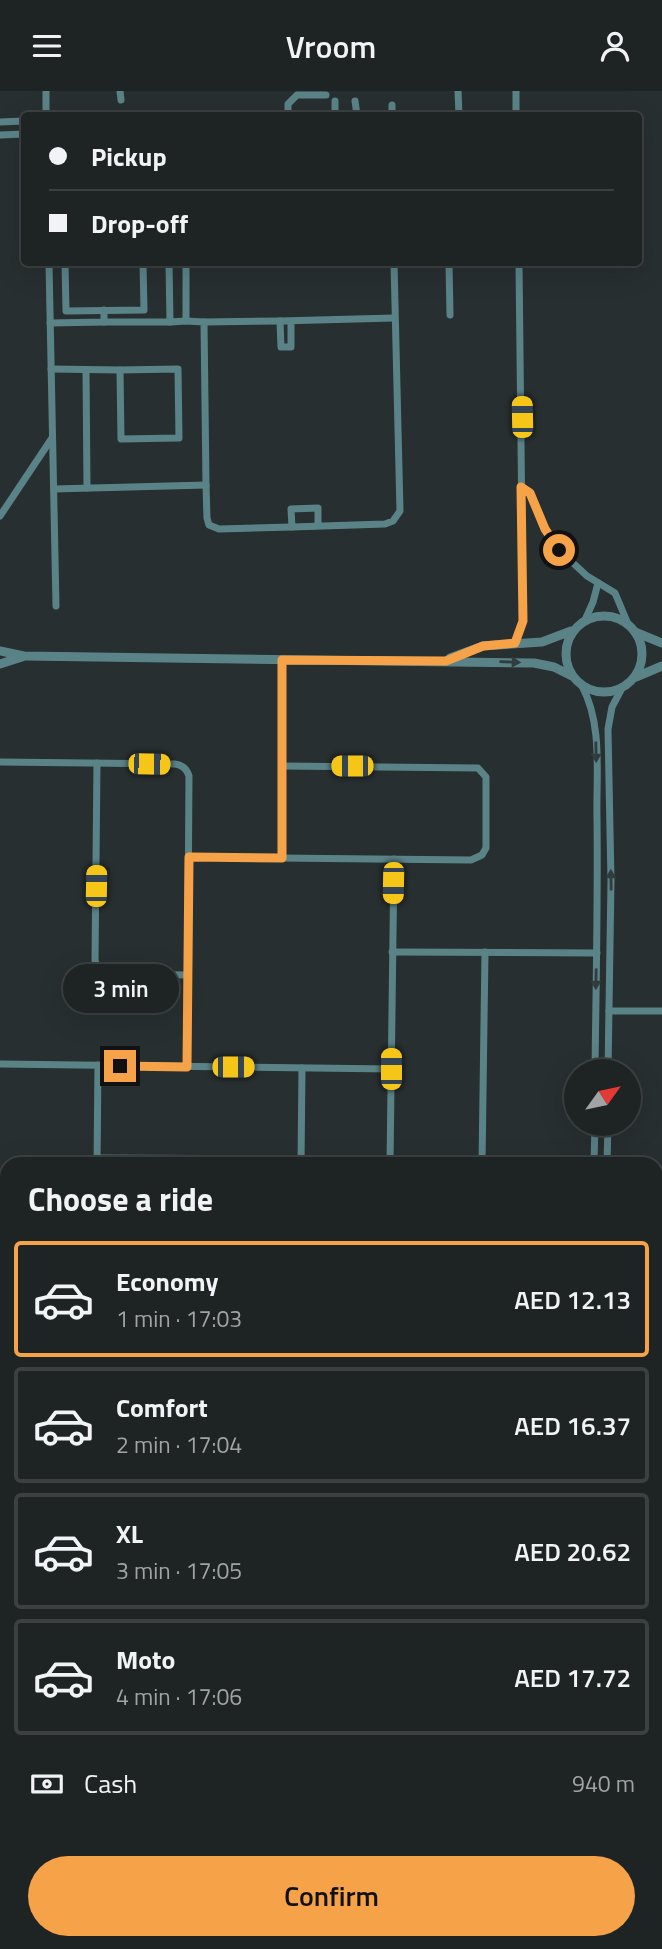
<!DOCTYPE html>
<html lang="en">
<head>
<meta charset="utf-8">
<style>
	body { margin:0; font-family:"Titillium Web",sans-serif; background:#2b2f31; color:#f1f3f6; height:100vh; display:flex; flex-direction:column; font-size:26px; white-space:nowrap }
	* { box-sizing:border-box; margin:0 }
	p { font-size:23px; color:#a1a4a6 }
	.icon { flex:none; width:38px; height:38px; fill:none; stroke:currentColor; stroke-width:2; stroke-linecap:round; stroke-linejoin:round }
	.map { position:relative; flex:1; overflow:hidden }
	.details { position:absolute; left:0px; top:1066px; width:663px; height:793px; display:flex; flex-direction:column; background:#1e2324; border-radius:21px 21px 0 0; box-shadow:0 7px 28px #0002,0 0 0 2px #3c4041 }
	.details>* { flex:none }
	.top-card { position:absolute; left:21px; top:21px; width:621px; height:154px; border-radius:7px; box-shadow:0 7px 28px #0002,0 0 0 2px #3c4041; display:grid; align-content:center; height:154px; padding:0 28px; background:#1e2324 }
	.needle { width:46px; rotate:57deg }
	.fabs { position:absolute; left:564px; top:968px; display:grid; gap:14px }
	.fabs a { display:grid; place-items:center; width:77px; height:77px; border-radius:50%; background:#1e2324; box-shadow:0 7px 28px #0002,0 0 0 2px #3c4041; font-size:35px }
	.end { position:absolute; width:32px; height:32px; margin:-16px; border:9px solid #f6a248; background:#111; box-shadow:0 0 0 4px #111 }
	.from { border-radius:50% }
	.bubble { position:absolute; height:49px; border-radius:24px; background:#1e2324; box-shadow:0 7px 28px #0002,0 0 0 2px #3c4041; font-size:23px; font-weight:600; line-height:49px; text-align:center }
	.car { position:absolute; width:21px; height:42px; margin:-21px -10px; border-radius:9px; box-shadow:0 0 5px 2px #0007; background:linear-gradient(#f5c518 24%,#345 0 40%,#f5c518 0 76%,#345 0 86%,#f5c518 0) }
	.top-card b { display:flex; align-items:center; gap:24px; height:66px; font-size:26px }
	.top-card b+b { border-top:2px solid #3c4041 }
	.top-card i { width:18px; height:18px; background:#f1f3f6 }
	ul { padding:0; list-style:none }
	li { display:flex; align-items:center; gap:21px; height:116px; margin:0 14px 10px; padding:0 14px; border:4px solid #3c4041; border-radius:7px }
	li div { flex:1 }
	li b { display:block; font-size:26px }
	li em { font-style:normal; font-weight:600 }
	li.on { border-color:#f6a248 }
	li>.icon { width:63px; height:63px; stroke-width:1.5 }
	h2 { padding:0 28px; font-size:32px; line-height:84px }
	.pay { display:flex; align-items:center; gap:18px; height:77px; padding:0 28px; font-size:26px }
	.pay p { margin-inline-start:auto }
	.button { display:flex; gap:14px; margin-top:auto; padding:14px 28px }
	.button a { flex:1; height:80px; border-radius:42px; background:#f6a248; color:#111; font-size:28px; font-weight:600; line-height:80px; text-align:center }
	header { display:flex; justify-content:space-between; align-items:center; height:91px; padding:0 28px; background:#1e2324; font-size:32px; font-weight:600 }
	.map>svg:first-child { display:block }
	.park { fill:#554639 }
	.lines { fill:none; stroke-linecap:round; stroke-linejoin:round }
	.minor { stroke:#5a8388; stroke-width:7 }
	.tertiary { stroke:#5a8388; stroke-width:9 }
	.oneway { fill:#303c3d }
	.route { stroke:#f6a248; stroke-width:9 }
</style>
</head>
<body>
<header><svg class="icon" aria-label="menu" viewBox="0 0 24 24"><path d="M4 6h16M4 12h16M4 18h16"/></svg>Vroom<svg class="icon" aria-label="person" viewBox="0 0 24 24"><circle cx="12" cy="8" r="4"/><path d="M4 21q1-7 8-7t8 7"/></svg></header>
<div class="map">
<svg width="662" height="1858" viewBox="0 0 662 1858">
	<rect width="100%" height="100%" fill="#282f30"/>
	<path class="park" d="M97,1852H200V1858H93Z"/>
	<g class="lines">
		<g class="minor">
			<path d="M46,0V24"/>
			<path d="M120,0L121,9"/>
			<path d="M458,0L459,24"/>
			<path d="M516,0V24"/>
			<path d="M335,10V24"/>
			<path d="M355,10L357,24"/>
			<path d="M392,14V24"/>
			<path d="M288,24V13L297,4H326"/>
			<path d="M0,31L24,30"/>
			<path d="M0,44L24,43"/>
			<path d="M49,172L56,515"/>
			<path d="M65,172L66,220L144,219L143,172"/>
			<path d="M169,172L170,231L186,230"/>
			<path d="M186,172V230L204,231L206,394L207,427L209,434L219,438L292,436"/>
			<path d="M449,172L450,224"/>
			<path d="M291,230V256H281L280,230C318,229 356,228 394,227"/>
			<path d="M104,231H170"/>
			<path d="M204,231L280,230"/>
			<path d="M50,232L104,231V219"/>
			<path d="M51,278L120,279"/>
			<path d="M178,278L179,347L121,348L120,279Z"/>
			<path d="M86,279L87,397"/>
			<path d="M521,396L530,402L545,438L559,459L587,485L615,502L628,533"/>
			<path d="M54,398L206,394"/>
			<path d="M0,425L52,347"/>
			<path d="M318,435V417L291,418L292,436L385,433L393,430L400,420L394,172"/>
			<path d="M585,529L593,511L598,492"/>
			<path d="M515,552L523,530L519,172"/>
			<path d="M582,595C603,634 596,684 597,727C598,811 596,896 595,980"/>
			<path d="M0,671L175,673C183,674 187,678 189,685L187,976"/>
			<path d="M97,672L95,869C96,877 101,882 110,883L188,884"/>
			<path d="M189,766L471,769L482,764L486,757V686L478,677L282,675"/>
			<path d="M282,767V569"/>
			<path d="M392,861L597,862"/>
			<path d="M609,920H662"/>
			<path d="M0,973L391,978"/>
			<path d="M608,980L611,790L608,638L612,616L622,597"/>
			<path d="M97,1067L301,1068"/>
			<path d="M97,1073L98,974"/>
			<path d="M301,1073L302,977"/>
			<path d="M390,1073L394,768"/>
			<path d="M482,1073L485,861"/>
			<path d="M594,1073L595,1032"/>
			<path d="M607,1073L608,1032"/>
			<path d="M0,1689L7,1693"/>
		</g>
		<g class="tertiary">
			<circle cx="604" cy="563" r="38"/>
			<path d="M635,541L662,552"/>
			<path d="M0,560L24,565L534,572L554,576L572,585"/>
			<path d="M450,567L483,555L542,551L571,540"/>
			<path d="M0,573L22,566"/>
			<path d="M636,586L662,575"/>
			<path d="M0,1253L5,1272L0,1291"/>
			<path d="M656,1273H662"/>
			<path d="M656,1290H662"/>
		</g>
	</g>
	<defs><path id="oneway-solid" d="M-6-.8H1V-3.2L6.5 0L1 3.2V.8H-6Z" transform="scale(1.75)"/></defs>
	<g class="oneway">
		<use href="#oneway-solid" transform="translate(510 571) rotate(2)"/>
		<use href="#oneway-solid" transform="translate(596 661) rotate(89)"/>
		<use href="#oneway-solid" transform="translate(611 789) rotate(-91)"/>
		<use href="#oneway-solid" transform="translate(596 888) rotate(91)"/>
	</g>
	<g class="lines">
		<path class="route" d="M120,975L187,976L189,766L282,767V569L446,570L483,555L515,552L523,530L521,396L530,402L545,438L559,459"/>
	</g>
</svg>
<div class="fabs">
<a><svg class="needle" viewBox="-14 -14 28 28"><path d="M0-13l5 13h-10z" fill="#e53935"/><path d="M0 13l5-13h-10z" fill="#a1a4a6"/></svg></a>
</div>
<i class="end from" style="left:559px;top:459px"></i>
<i class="end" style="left:120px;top:975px"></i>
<div class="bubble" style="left:63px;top:873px;width:116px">3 min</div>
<i class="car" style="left:522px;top:326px;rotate:359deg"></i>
<i class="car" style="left:149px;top:673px;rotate:91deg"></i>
<i class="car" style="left:352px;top:675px;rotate:270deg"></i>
<i class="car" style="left:393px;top:792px;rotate:181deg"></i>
<i class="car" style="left:96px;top:795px;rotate:1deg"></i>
<i class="car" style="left:233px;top:976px;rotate:90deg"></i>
<i class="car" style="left:391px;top:978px;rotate:0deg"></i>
<div class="top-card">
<b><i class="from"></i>Pickup</b>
<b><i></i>Drop-off</b>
</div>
<section class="details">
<h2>Choose a ride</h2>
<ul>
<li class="on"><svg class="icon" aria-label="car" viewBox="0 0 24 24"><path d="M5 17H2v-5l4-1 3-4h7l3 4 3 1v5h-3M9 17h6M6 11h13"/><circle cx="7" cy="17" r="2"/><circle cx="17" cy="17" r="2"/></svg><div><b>Economy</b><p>1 min · 17:03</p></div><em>AED 12.13</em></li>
<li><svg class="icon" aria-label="car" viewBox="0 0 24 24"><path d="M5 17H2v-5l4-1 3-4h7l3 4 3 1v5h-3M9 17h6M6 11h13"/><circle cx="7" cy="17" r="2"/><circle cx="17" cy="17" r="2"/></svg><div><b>Comfort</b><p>2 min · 17:04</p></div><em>AED 16.37</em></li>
<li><svg class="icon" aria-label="car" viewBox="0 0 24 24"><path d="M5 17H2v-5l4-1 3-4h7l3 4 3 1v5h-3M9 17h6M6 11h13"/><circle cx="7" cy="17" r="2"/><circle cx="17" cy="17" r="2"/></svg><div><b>XL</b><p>3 min · 17:05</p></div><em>AED 20.62</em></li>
<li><svg class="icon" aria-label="car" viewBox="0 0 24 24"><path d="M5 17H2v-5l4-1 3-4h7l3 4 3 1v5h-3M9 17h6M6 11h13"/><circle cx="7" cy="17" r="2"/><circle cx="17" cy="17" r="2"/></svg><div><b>Moto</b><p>4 min · 17:06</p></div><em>AED 17.72</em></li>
</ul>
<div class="pay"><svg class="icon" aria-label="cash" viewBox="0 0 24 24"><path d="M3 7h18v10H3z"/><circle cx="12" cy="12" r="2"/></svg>Cash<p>940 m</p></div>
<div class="button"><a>Confirm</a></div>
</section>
</div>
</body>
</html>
